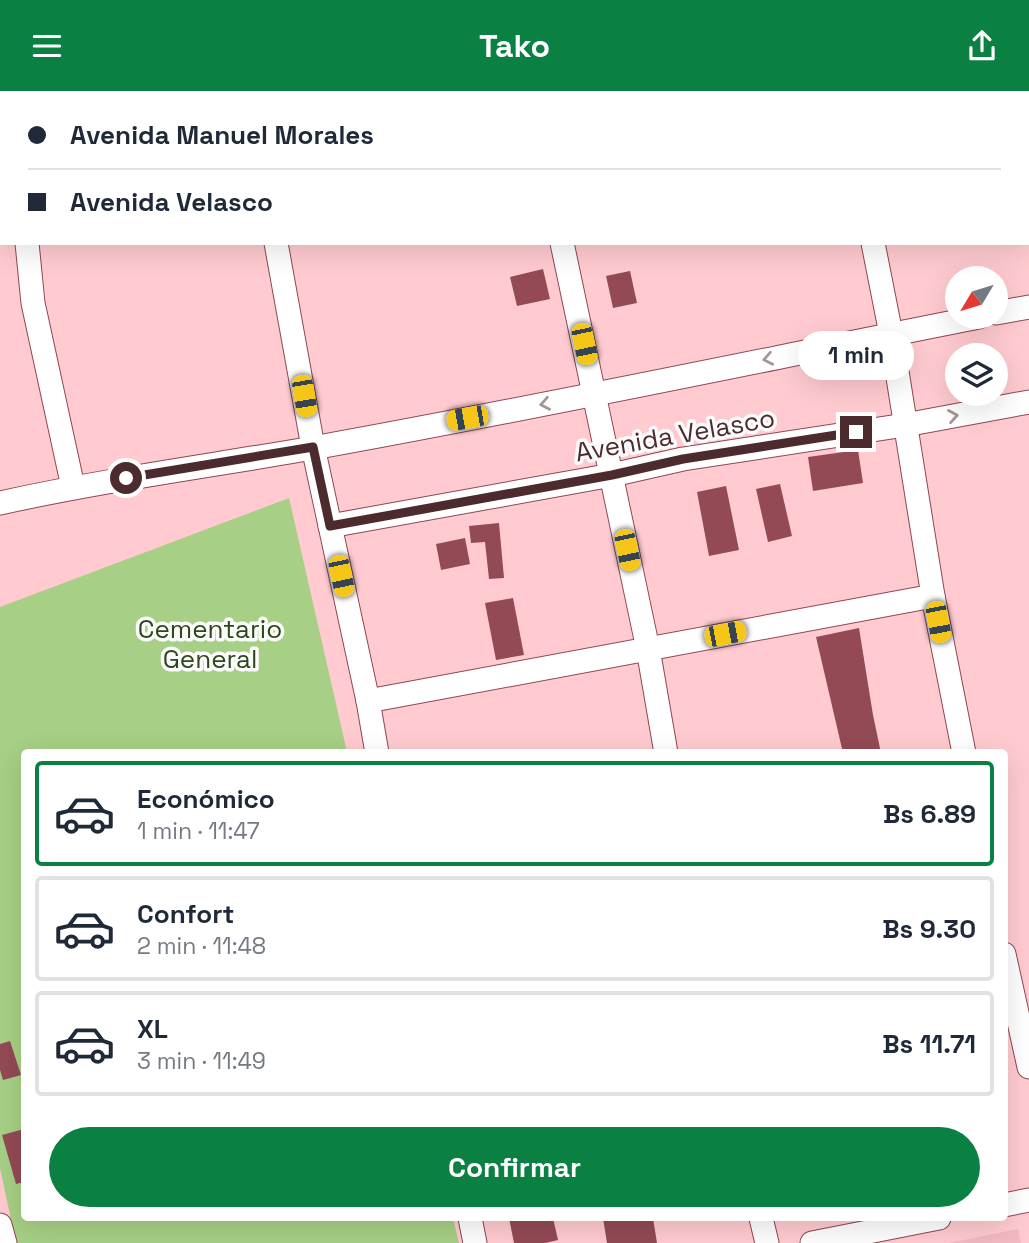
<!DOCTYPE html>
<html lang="es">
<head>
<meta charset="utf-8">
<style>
	body { margin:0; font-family:"Space Grotesk",sans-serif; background:#f6f6f7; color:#1f2937; height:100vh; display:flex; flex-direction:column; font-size:26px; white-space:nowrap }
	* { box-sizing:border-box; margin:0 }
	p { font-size:23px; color:#747a83 }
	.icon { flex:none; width:38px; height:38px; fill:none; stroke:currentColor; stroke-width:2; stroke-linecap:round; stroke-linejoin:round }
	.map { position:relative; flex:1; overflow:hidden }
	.side { position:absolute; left:21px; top:658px; width:987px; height:472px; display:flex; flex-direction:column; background:#fff; border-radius:7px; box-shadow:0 7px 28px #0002 }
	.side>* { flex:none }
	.guide { position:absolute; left:0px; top:0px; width:1029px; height:154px; box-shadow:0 7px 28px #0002; display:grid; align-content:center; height:154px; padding:0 28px; background:#fff }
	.needle { width:46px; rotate:232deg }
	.tools { position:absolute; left:945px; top:175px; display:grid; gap:14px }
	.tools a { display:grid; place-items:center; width:63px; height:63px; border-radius:50%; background:#fff; box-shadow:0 7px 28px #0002; font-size:35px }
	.end { position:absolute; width:32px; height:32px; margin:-16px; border:9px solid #4c2b2f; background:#fff; box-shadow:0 0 0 4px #fff }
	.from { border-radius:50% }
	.bubble { position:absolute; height:49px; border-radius:24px; background:#fff; box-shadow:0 7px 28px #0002; font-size:23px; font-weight:700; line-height:49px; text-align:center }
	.car { position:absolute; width:21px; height:42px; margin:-21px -10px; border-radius:9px; box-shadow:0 0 5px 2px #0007; background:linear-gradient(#f5c518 24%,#345 0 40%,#f5c518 0 76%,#345 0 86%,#f5c518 0) }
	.guide b { display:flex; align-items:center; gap:24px; height:66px; font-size:26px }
	.guide b+b { border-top:2px solid #e0e1e3 }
	.guide i { width:18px; height:18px; background:#1f2937 }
	ul { padding:12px 0 0; list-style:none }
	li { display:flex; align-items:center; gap:21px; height:105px; margin:0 14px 10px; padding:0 14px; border:4px solid #e0e1e3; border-radius:7px }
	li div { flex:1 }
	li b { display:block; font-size:26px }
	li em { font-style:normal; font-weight:700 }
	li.current { border-color:#0b8043 }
	li>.icon { width:63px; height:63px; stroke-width:1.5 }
	.primary-button { display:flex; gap:14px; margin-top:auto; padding:14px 28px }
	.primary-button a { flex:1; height:80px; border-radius:42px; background:#0b8043; color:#fff; font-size:28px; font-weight:700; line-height:80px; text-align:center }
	header { display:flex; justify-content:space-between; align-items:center; height:91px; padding:0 28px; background:#0b8043; color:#fff; font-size:32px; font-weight:700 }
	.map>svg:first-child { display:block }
	.built { fill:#f2bac0 }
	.green { fill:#a7cf85 }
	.building { fill:#934a55 }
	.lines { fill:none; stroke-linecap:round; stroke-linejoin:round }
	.minor-casing { stroke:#8f4752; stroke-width:25 }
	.minor { stroke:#fff; stroke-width:23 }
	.oneway { stroke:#a69597 }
	.route { stroke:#4c2b2f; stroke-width:9 }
	.labels { text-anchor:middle; stroke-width:7; stroke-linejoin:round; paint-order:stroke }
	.street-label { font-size:26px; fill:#4c2b2f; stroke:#fbfbfb }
	.park-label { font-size:26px; fill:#30471b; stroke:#fbfbfb }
</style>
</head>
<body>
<header><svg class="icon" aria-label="menu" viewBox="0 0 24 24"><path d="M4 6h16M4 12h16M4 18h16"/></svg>Tako<svg class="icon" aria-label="share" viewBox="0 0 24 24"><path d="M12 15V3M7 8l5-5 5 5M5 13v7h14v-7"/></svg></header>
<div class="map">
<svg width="1029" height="1152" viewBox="0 0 1029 1152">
	<rect width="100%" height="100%" fill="#ffcbd0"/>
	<path class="built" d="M1018,1138L1021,1152H949Z"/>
	<path class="green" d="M289,407L347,661L24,662V1127H453L459,1152H16L0,1077V516Z"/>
	<g class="building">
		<path d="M543,178L550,208L517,215L510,186Z"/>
		<path d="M630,180L637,212L613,217L606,185Z"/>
		<path d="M858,359L863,392L813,400L808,366Z"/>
		<path d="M780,393L792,445L768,451L756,398Z"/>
		<path d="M726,395L739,459L709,465L697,401Z"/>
		<path d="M499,432L504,487L489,488L485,451L471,452L469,435Z"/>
		<path d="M465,447L470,473L441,479L436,453Z"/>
		<path d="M513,507L524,564L496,569L485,512Z"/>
		<path d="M859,537L873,624L881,662H843L816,546Z"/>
		<path d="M10,950L21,984L3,989L0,979V953Z"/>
		<path d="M24,1038V1091L16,1093L2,1044Z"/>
		<path d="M509,1127H553L558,1149L545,1152H514Z"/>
		<path d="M603,1127H653L657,1152H607Z"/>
	</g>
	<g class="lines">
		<defs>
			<g id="minor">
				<path d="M8,0L9,2"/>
				<path d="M248,0L249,2"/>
				<path d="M530,0V2"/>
				<path d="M842,0V2"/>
				<path d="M1027,19H1029"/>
				<path d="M27,152L33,212L73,396"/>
				<path d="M276,152L313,356L368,610L377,662"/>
				<path d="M562,152L648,558L666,662"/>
				<path d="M873,152L891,243L933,505L964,662"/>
				<path d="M996,222L1029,216"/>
				<path d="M0,412C104,389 209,375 313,357C536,317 757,270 979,226"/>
				<path d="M330,435L612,384L683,368L905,334L1029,311"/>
				<path d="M368,610L933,505"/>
				<path d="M1004,863L1029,976"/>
				<path d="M1004,1114L1029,1109"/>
				<path d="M470,1127L475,1152"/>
				<path d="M761,1127L767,1152"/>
				<path d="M0,1134L5,1152"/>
				<path d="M812,1152L939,1127"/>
			</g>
		</defs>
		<use href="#minor" class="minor-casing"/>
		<use href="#minor" class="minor"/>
	</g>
	<defs><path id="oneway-chevron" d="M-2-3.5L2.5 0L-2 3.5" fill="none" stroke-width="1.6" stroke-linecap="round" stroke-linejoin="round" transform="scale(1.75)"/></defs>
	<g class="oneway">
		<use href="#oneway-chevron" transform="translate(768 268) rotate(169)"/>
		<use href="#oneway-chevron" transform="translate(545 313) rotate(169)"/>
		<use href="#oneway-chevron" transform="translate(953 325) rotate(-10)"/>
	</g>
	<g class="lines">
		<path class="route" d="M126,387L313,356L330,435L612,384L683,368L856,341"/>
	</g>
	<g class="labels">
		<g class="street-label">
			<text transform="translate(675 344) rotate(-10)" y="9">Avenida Velasco</text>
		</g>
		<g class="park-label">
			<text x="210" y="547">Cementario<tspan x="210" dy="30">General</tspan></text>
		</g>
	</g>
</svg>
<div class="tools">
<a><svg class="needle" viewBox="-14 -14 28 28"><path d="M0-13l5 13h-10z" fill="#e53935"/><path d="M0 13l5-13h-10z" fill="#747a83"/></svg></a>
<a><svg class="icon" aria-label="layers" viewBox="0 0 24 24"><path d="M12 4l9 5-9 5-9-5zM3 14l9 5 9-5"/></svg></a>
</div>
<i class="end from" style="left:126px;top:387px"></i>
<i class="end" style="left:856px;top:341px"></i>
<div class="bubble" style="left:798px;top:240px;width:116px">1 min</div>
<i class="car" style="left:584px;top:253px;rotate:168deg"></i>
<i class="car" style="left:304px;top:305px;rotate:170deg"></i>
<i class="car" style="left:467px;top:327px;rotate:260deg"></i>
<i class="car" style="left:627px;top:459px;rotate:168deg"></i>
<i class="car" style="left:341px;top:485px;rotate:168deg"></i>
<i class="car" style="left:938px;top:531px;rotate:169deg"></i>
<i class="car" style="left:725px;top:543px;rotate:79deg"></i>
<div class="guide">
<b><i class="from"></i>Avenida Manuel Morales</b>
<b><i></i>Avenida Velasco</b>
</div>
<section class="side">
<ul>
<li class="current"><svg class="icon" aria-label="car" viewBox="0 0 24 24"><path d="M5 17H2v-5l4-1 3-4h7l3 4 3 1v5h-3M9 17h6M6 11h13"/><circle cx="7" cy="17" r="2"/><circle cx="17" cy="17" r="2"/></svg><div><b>Económico</b><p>1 min · 11:47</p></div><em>Bs 6.89</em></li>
<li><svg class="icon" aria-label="car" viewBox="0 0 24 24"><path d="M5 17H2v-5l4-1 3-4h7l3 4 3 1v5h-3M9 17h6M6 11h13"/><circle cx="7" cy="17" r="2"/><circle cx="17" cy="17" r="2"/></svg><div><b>Confort</b><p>2 min · 11:48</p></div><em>Bs 9.30</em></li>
<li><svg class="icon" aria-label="car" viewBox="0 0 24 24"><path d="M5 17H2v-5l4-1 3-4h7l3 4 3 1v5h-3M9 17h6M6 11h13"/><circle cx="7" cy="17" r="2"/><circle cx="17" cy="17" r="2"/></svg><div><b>XL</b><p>3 min · 11:49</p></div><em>Bs 11.71</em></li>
</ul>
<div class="primary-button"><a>Confirmar</a></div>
</section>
</div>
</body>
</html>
